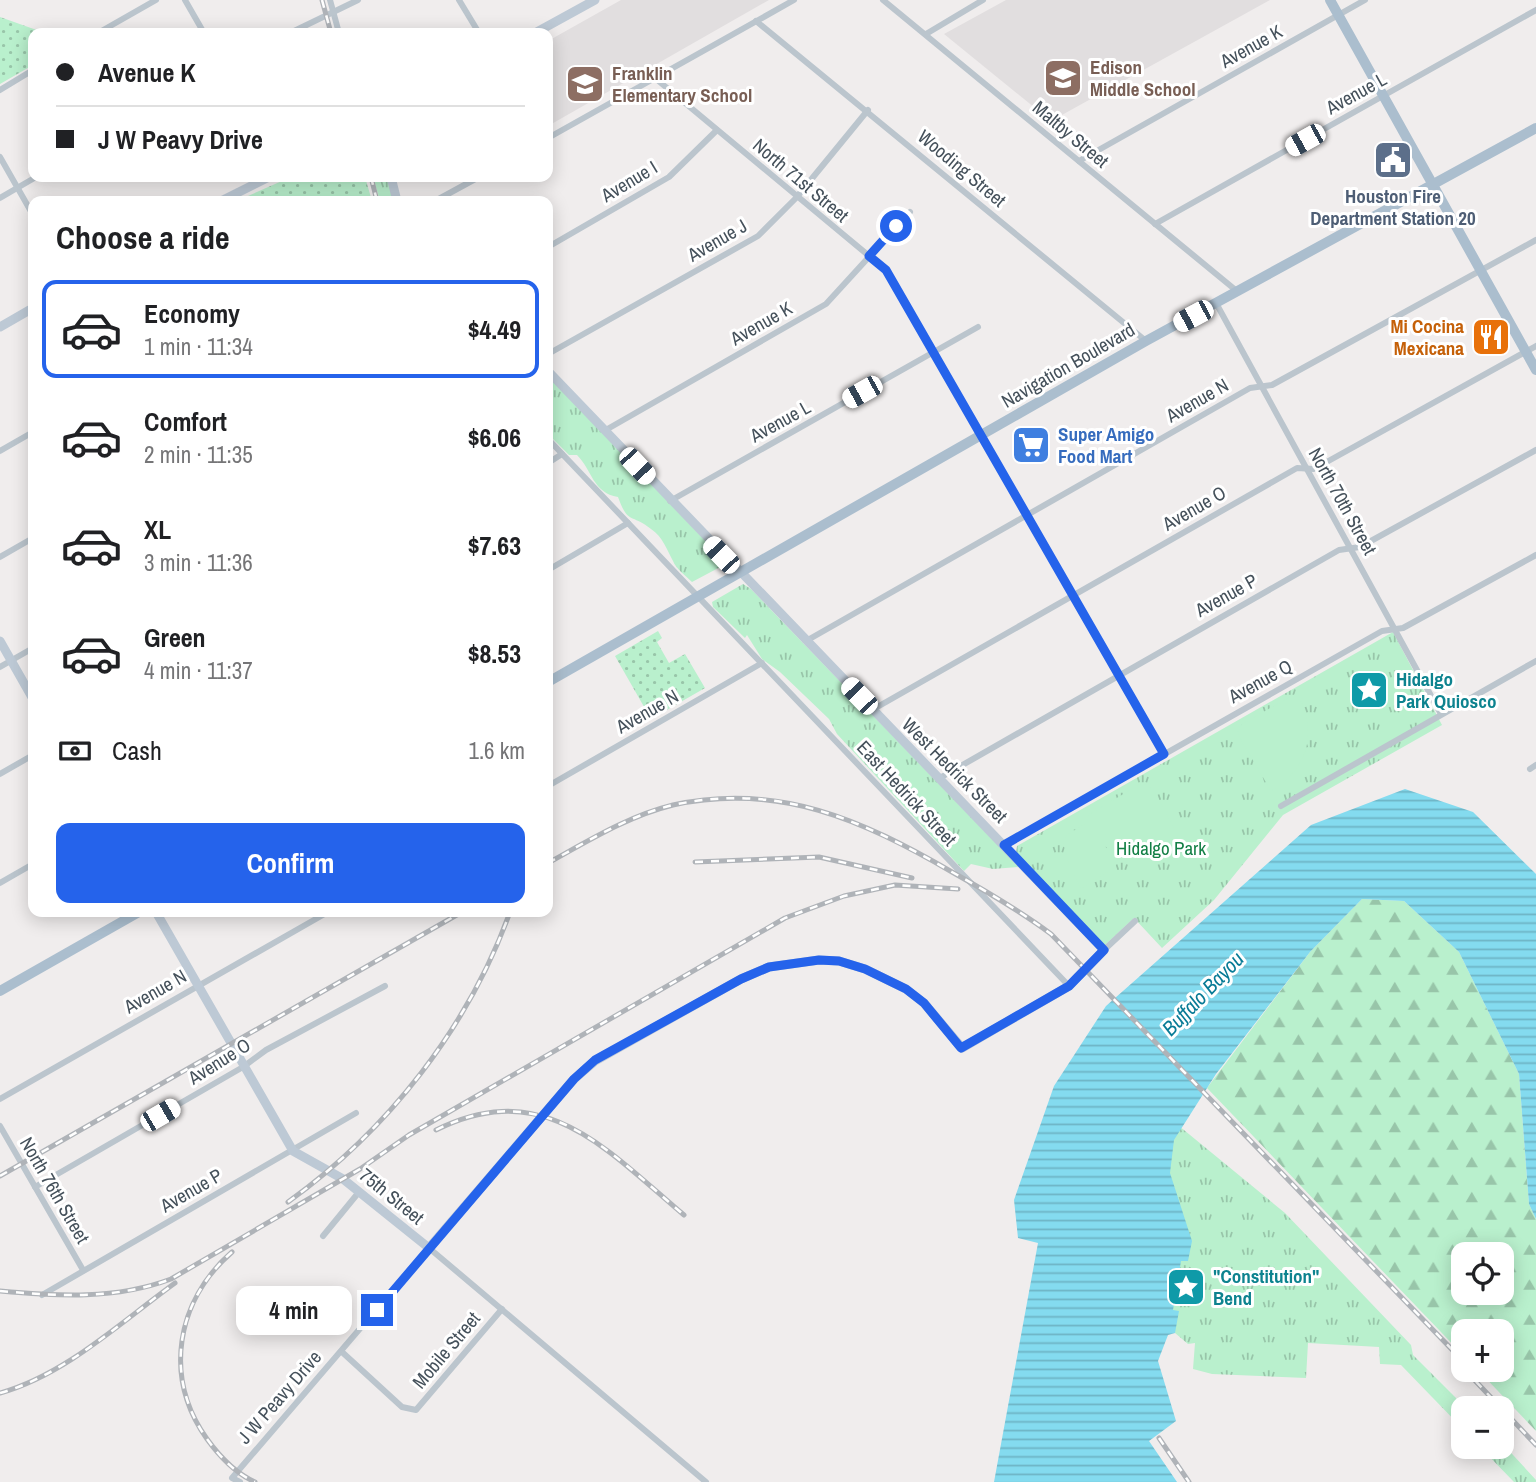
<!DOCTYPE html>
<html lang="en">
<head>
<meta charset="utf-8">
<style>
	body { margin:0; font-family:"Archivo Narrow",sans-serif; background:#f2f2f2; color:#202124; height:100vh; display:flex; flex-direction:column; font-size:26px; white-space:nowrap }
	* { box-sizing:border-box; margin:0 }
	p { font-size:23px; color:#757577 }
	.icon { flex:none; width:38px; height:38px; fill:none; stroke:currentColor; stroke-width:2; stroke-linecap:round; stroke-linejoin:round }
	.map { position:relative; flex:1; overflow:hidden }
	.details { position:absolute; left:28px; top:196px; width:525px; height:721px; display:flex; flex-direction:column; background:#fff; border-radius:14px; box-shadow:0 4px 18px #0003 }
	.details>* { flex:none }
	.banner { position:absolute; left:28px; top:28px; width:525px; height:154px; border-radius:14px; box-shadow:0 4px 18px #0003; display:grid; align-content:center; height:154px; padding:0 28px; background:#fff }
	.buttons { position:absolute; left:1451px; top:1242px; display:grid; gap:14px }
	.buttons a { display:grid; place-items:center; width:63px; height:63px; border-radius:14px; background:#fff; box-shadow:0 4px 18px #0003; font-size:35px }
	.end { position:absolute; width:32px; height:32px; margin:-16px; border:9px solid #2563eb; background:#fff; box-shadow:0 0 0 4px #fff }
	.from { border-radius:50% }
	.bubble { position:absolute; height:49px; border-radius:14px; background:#fff; box-shadow:0 4px 18px #0003; font-size:23px; font-weight:700; line-height:49px; text-align:center }
	.car { position:absolute; width:21px; height:42px; margin:-21px -10px; border-radius:9px; box-shadow:0 0 5px 2px #0007; background:linear-gradient(#fff 24%,#345 0 40%,#fff 0 76%,#345 0 86%,#fff 0) }
	.banner b { display:flex; align-items:center; gap:24px; height:66px; font-size:26px }
	.banner b+b { border-top:2px solid #e0e0e0 }
	.banner i { width:18px; height:18px; background:#202124 }
	ul { padding:0; list-style:none }
	li { display:flex; align-items:center; gap:21px; height:98px; margin:0 14px 10px; padding:0 14px; border:4px solid transparent; border-radius:14px }
	li div { flex:1 }
	li b { display:block; font-size:26px }
	li em { font-style:normal; font-weight:700 }
	li.active { border-color:#2563eb }
	li>.icon { width:63px; height:63px; stroke-width:1.5 }
	h2 { padding:0 28px; font-size:32px; line-height:84px }
	.pay { display:flex; align-items:center; gap:18px; height:77px; padding:0 28px; font-size:26px }
	.pay p { margin-inline-start:auto }
	.primary-button { display:flex; gap:14px; margin-top:auto; padding:14px 28px }
	.primary-button a { flex:1; height:80px; border-radius:14px; background:#2563eb; color:#fff; font-size:28px; font-weight:700; line-height:80px; text-align:center }
	.map>svg:first-child { display:block }
	.education { fill:#e1dedf }
	.grass { fill:url(#grass-dots) }
	.forest { fill:url(#forest-firs); fill-rule:evenodd }
	.park { fill:url(#park-tufts) }
	.pitch { fill:#b9f0cd }
	.water { fill:url(#water-rules) }
	.lines { fill:none; stroke-linecap:round; stroke-linejoin:round }
	.street { stroke:#bbc5cd; stroke-width:6 }
	.secondary { stroke:#bdc9d5; stroke-width:9 }
	.primary { stroke:#abbece; stroke-width:10 }
	.rail-casing { stroke:#afb3b8; stroke-width:5 }
	.rail { stroke:#fff; stroke-width:2.5; stroke-dasharray:8; stroke-linecap:butt }
	.route { stroke:#2563eb; stroke-width:9 }
	.labels { text-anchor:middle; stroke-width:6; stroke-linejoin:round; paint-order:stroke }
	.street-label { font-size:19px; fill:#45515b; stroke:#fff }
	.education-label { font-size:19px; font-weight:bold; fill:#785e54; stroke:#fff; text-anchor:start }
	.service-label { font-size:19px; font-weight:bold; fill:#4e5e75; stroke:#fff }
	.food-label { font-size:19px; font-weight:bold; fill:#c56008; stroke:#fff; text-anchor:end }
	.shop-label { font-size:19px; font-weight:bold; fill:#366cbe; stroke:#fff; text-anchor:start }
	.culture-label { font-size:19px; font-weight:bold; fill:#0d838f; stroke:#fff; text-anchor:start }
	.park-label { font-size:19px; fill:#137f46; stroke:#fff }
	.water-label { font-size:21px; font-style:italic; fill:#087b96; stroke:#fff }
</style>
</head>
<body>
<div class="map">
<svg width="1536" height="1482" viewBox="0 0 1536 1482">
	<defs>
		<pattern id="grass-dots" width="8" height="8" patternUnits="userSpaceOnUse" patternTransform="scale(1.75)"><rect width="8" height="8" fill="#b9f0cd"/><path d="M2 2h.1M6 6h.1" fill="none" stroke="#98c5a9" stroke-width="1.8" stroke-linecap="round"/></pattern>
		<pattern id="forest-firs" width="22" height="20" patternUnits="userSpaceOnUse" patternTransform="scale(1.75)"><rect width="22" height="20" fill="#b9f0cd"/><path d="M5 1l3.5 6h-7zM16 11l3.5 6h-7z" fill="#98c5a9"/></pattern>
		<pattern id="park-tufts" width="24" height="20" patternUnits="userSpaceOnUse" patternTransform="scale(1.75)"><rect width="24" height="20" fill="#b9f0cd"/><path d="M3 7l-1-3M5 7V3M7 7l1-3M15 17l-1-3M17 17v-4M19 17l1-3" fill="none" stroke="#98c5a9"/></pattern>
		<pattern id="water-rules" width="6" height="5" patternUnits="userSpaceOnUse" patternTransform="scale(1.75)"><rect width="6" height="5" fill="#84dbef"/><path d="M0 2.5h6" fill="none" stroke="#6eb4c5"/></pattern>
	</defs>
	<rect width="100%" height="100%" fill="#f0eded"/>
	<g class="education">
		<path d="M621,0H769L548,126V41Z"/>
		<path d="M1006,0H1270L1051,121L944,34Z"/>
	</g>
	<g class="grass">
		<path d="M0,17L45,33H33V65L0,84Z"/>
		<path d="M291,177H365L372,201H255L248,196Z"/>
		<path d="M658,631L662,638L657,642L669,663L685,654L705,688L651,719L615,656Z"/>
	</g>
	<path class="forest" d="M1362,899L1404,901L1459,952L1519,1074L1529,1204L1536,1219V1431L1478,1370H1502V1332H1463V1355L1207,1088L1310,952ZM1463,1255H1502V1293H1463Z"/>
	<g class="park">
		<path d="M373,177H388L394,201H380Z"/>
		<path d="M548,376L722,558L724,565L692,582C686,576 676,569 673,561C667,550 663,537 651,529C631,513 628,525 618,497C593,493 592,470 577,455H569L548,434Z"/>
		<path d="M743,584L751,589L1019,867L993,869L971,864L964,871L837,734L829,719L780,672L762,659L747,635L745,638L713,607L712,602Z"/>
		<path d="M1393,632L1442,725L1283,815L1214,900L1162,948L1134,918L1105,945L1016,853L1017,846Z"/>
		<path d="M1173,1121L1285,1213L1411,1345L1413,1355L1467,1409H1463V1429L1401,1365L1380,1364L1379,1347L1308,1343L1306,1378L1212,1374L1193,1369L1195,1343L1188,1344L1149,1311Z"/>
		<path d="M1502,1443L1536,1480V1482H1514L1480,1447H1502Z"/>
	</g>
	<g class="pitch">
		<path d="M1297,693C1318,732 1309,768 1271,791L1237,733L1242,724Z"/>
		<path d="M1142,783L1153,789L1178,836C1158,874 1103,841 1088,815Z"/>
		<path d="M1084,824L1118,860L1115,867L1081,889L1068,861L1063,842L1067,835Z"/>
	</g>
	<path class="water" d="M1405,789L1473,812L1536,874V1219L1529,1204L1519,1074L1459,952L1404,901L1362,899L1310,952L1216,1074L1174,1140L1170,1173L1192,1241L1188,1261H1181L1173,1310L1179,1311L1175,1333L1168,1335L1158,1361L1176,1421L1149,1441L1177,1482H994L1038,1243L1018,1238L1014,1200L1054,1086L1106,1006L1311,825Z"/>
	<g class="lines">
		<g class="street">
			<path d="M185,0L204,33"/>
			<path d="M330,0L339,33"/>
			<path d="M459,0L479,33"/>
			<path d="M883,0L1238,292"/>
			<path d="M756,21L1146,341"/>
			<path d="M98,33L156,0"/>
			<path d="M290,33L358,0"/>
			<path d="M926,34L983,0"/>
			<path d="M655,78L886,270L1164,754"/>
			<path d="M0,90L33,70"/>
			<path d="M548,138L794,0"/>
			<path d="M0,157L33,215"/>
			<path d="M1079,161L1365,0"/>
			<path d="M0,198L36,177"/>
			<path d="M435,201L479,177"/>
			<path d="M1155,224L1536,10"/>
			<path d="M548,247L669,177L717,130"/>
			<path d="M1216,303L1441,714"/>
			<path d="M548,354L758,236L796,198L868,110"/>
			<path d="M604,431L826,304L910,212"/>
			<path d="M548,439L1069,986"/>
			<path d="M0,451L33,432"/>
			<path d="M548,463L562,454"/>
			<path d="M670,501L978,327"/>
			<path d="M0,557L33,538"/>
			<path d="M548,570L628,523"/>
			<path d="M806,641L1250,388L1272,385L1536,240"/>
			<path d="M0,667L33,648"/>
			<path d="M872,710L1297,468L1314,469L1536,346"/>
			<path d="M1530,769L1536,765"/>
			<path d="M0,774L33,755"/>
			<path d="M938,779L1339,550L1360,547L1536,450"/>
			<path d="M548,786L762,663"/>
			<path d="M1281,806L1536,661"/>
			<path d="M1004,845L1382,631L1403,628L1536,555"/>
			<path d="M0,883L33,864"/>
			<path d="M1104,950L1135,921"/>
			<path d="M0,1099L328,912"/>
			<path d="M0,1126L83,1270"/>
			<path d="M35,1187L243,1067L266,1050L385,986"/>
			<path d="M323,1236L359,1192"/>
			<path d="M42,1295L356,1113"/>
			<path d="M342,1352L402,1407L416,1410L502,1309"/>
			<path d="M240,1482L232,1478L429,1248L706,1482"/>
		</g>
		<g class="secondary">
			<path d="M535,33L595,0"/>
			<path d="M391,177L397,201"/>
			<path d="M221,201L269,177"/>
			<path d="M0,327L33,308"/>
			<path d="M0,641L33,699"/>
			<path d="M156,912L293,1151L343,1179L429,1248L574,1079L595,1061L741,979L769,967L819,960L839,961L865,969L906,989L924,1003L962,1048L1069,986L1104,950L548,371"/>
		</g>
		<g class="primary">
			<path d="M1330,0L1536,370"/>
			<path d="M548,682L1146,341L1536,128"/>
			<path d="M0,991L139,912"/>
		</g>
		<defs>
			<g id="rail">
				<path d="M322,0L331,33"/>
				<path d="M371,177L377,201"/>
				<path d="M695,862L819,857L912,878"/>
				<path d="M548,863C588,841 628,816 673,805C779,782 862,820 952,872C986,891 1020,911 1051,934L1463,1361"/>
				<path d="M436,1130C544,1076 607,1150 684,1215"/>
				<path d="M0,1176L462,912"/>
				<path d="M288,1202C388,1130 468,1028 510,912"/>
				<path d="M232,1252C176,1301 163,1377 207,1439C220,1457 235,1473 255,1482"/>
				<path d="M0,1291C58,1296 115,1300 171,1279L360,1169L409,1135L785,918L844,896L895,885L958,889"/>
				<path d="M1465,1370L1536,1445"/>
				<path d="M0,1393C65,1375 121,1322 175,1283"/>
				<path d="M1159,1438L1189,1482"/>
			</g>
		</defs>
		<use href="#rail" class="rail-casing"/>
		<use href="#rail" class="rail"/>
	</g>
	<g class="lines">
		<path class="route" d="M377,1310L574,1079L595,1060L741,979L769,967L819,960L839,961L865,969L906,989L924,1003L961,1048L1069,986L1104,950L1004,845L1164,754L886,270L869,256L896,226"/>
	</g>
	<defs>
		<symbol id="school-square" viewBox="-11 -11 22 22"><rect x="-9" y="-9" width="18" height="18" rx="4" fill="#8d6e63" stroke="#fff"/><path d="M0-5L7-2L0 1L-7-2ZM-4 1L0 2.5L4 1V4Q0 6-4 4Z" fill="#fff"/></symbol>
		<symbol id="civic-square" viewBox="-11 -11 22 22"><rect x="-9" y="-9" width="18" height="18" rx="4" fill="#5c6f8a" stroke="#fff"/><path d="M-.6-6.5H3V-4.5H.6V-3L4-1V1h2V6H-6V1h2V-1L-.6-3ZM-1.2 2.5V6h2.4V2.5Z" fill="#fff"/></symbol>
		<symbol id="restaurant-square" viewBox="-11 -11 22 22"><rect x="-9" y="-9" width="18" height="18" rx="4" fill="#e8710a" stroke="#fff"/><path d="M-5-6h1v4h1v-4h1v4h1v-4h1v5L-1.5 .5V6h-2V.5L-5-1ZM5-6V6H3V1.5H1.5Q1.5-4 5-6Z" fill="#fff"/></symbol>
		<symbol id="supermarket-square" viewBox="-11 -11 22 22"><rect x="-9" y="-9" width="18" height="18" rx="4" fill="#3f7fe0" stroke="#fff"/><path d="M-6-5.5h2.5l.6 2H6L4.5 2H-2.5L-4.4-4H-6ZM-1.5 3.2a1.3 1.3 0 1 0 .1 0ZM3 3.2a1.3 1.3 0 1 0 .1 0Z" fill="#fff"/></symbol>
		<symbol id="sight-square" viewBox="-11 -11 22 22"><rect x="-9" y="-9" width="18" height="18" rx="4" fill="#0f9aa8" stroke="#fff"/><path d="M0-6L1.8-2.2L6-1.7L2.9 1.2L3.7 5.4L0 3.3L-3.7 5.4L-2.9 1.2L-6-1.7L-1.8-2.2Z" fill="#fff"/></symbol>
	</defs>
	<g fill-rule="evenodd">
		<use href="#school-square" x="1041" y="56" width="44" height="44"/>
		<use href="#school-square" x="563" y="62" width="44" height="44"/>
		<use href="#civic-square" x="1371" y="138" width="44" height="44"/>
		<use href="#restaurant-square" x="1469" y="315" width="44" height="44"/>
		<use href="#supermarket-square" x="1009" y="423" width="44" height="44"/>
		<use href="#sight-square" x="1347" y="668" width="44" height="44"/>
		<use href="#sight-square" x="1164" y="1265" width="44" height="44"/>
	</g>
	<g class="labels">
		<g class="street-label">
			<text transform="translate(1251 46) rotate(-29)" y="7">Avenue K</text>
			<text transform="translate(1356 93) rotate(-29)" y="7">Avenue L</text>
			<text transform="translate(1071 134) rotate(40)" y="7">Maltby Street</text>
			<text transform="translate(962 168) rotate(40)" y="7">Wooding Street</text>
			<text transform="translate(801 180) rotate(40)" y="7">North 71st Street</text>
			<text transform="translate(629 181) rotate(-31)" y="7">Avenue I</text>
			<text transform="translate(717 240) rotate(-30)" y="7">Avenue J</text>
			<text transform="translate(761 323) rotate(-30)" y="7">Avenue K</text>
			<text transform="translate(1068 365) rotate(-30)" y="7">Navigation Boulevard</text>
			<text transform="translate(1197 400) rotate(-30)" y="7">Avenue N</text>
			<text transform="translate(780 421) rotate(-29)" y="7">Avenue L</text>
			<text transform="translate(1343 501) rotate(61)" y="7">North 70th Street</text>
			<text transform="translate(1194 508) rotate(-30)" y="7">Avenue O</text>
			<text transform="translate(1226 595) rotate(-29)" y="7">Avenue P</text>
			<text transform="translate(1260 681) rotate(-29)" y="7">Avenue Q</text>
			<text transform="translate(647 711) rotate(-30)" y="7">Avenue N</text>
			<text transform="translate(955 770) rotate(45)" y="7">West Hedrick Street</text>
			<text transform="translate(907 793) rotate(47)" y="7">East Hedrick Street</text>
			<text transform="translate(155 991) rotate(-30)" y="7">Avenue N</text>
			<text transform="translate(219 1061) rotate(-32)" y="7">Avenue O</text>
			<text transform="translate(55 1190) rotate(60)" y="7">North 76th Street</text>
			<text transform="translate(191 1190) rotate(-30)" y="7">Avenue P</text>
			<text transform="translate(392 1196) rotate(39)" y="7">75th Street</text>
			<text transform="translate(446 1350) rotate(-50)" y="7">Mobile Street</text>
			<text transform="translate(279 1397) rotate(-49)" y="7">J W Peavy Drive</text>
		</g>
		<g class="education-label">
			<text x="1090" y="74">Edison<tspan x="1090" dy="22">Middle School</tspan></text>
			<text x="612" y="80">Franklin<tspan x="612" dy="22">Elementary School</tspan></text>
		</g>
		<g class="service-label">
			<text x="1393" y="203">Houston Fire<tspan x="1393" dy="22">Department Station 20</tspan></text>
		</g>
		<g class="food-label">
			<text x="1464" y="333">Mi Cocina<tspan x="1464" dy="22">Mexicana</tspan></text>
		</g>
		<g class="shop-label">
			<text x="1058" y="441">Super Amigo<tspan x="1058" dy="22">Food Mart</tspan></text>
		</g>
		<g class="culture-label">
			<text x="1396" y="686">Hidalgo<tspan x="1396" dy="22">Park Quiosco</tspan></text>
			<text x="1213" y="1283">"Constitution"<tspan x="1213" dy="22">Bend</tspan></text>
		</g>
		<g class="park-label">
			<text x="1161" y="855">Hidalgo Park</text>
		</g>
		<g class="water-label">
			<text transform="translate(1203 994) rotate(-46)" y="7">Buffalo Bayou</text>
		</g>
	</g>
</svg>
<div class="buttons">
<a><svg class="icon" aria-label="locate" viewBox="0 0 24 24"><circle cx="12" cy="12" r="6"/><path d="M12 2v4M12 18v4M2 12h4M18 12h4"/></svg></a>
<a>+</a>
<a>−</a>
</div>
<i class="end from" style="left:896px;top:226px"></i>
<i class="end" style="left:377px;top:1310px"></i>
<div class="bubble" style="left:236px;top:1286px;width:116px">4 min</div>
<i class="car" style="left:1305px;top:140px;rotate:241deg"></i>
<i class="car" style="left:1193px;top:316px;rotate:242deg"></i>
<i class="car" style="left:862px;top:392px;rotate:241deg"></i>
<i class="car" style="left:637px;top:466px;rotate:137deg"></i>
<i class="car" style="left:721px;top:555px;rotate:316deg"></i>
<i class="car" style="left:859px;top:696px;rotate:316deg"></i>
<i class="car" style="left:160px;top:1115px;rotate:60deg"></i>
<div class="banner">
<b><i class="from"></i>Avenue K</b>
<b><i></i>J W Peavy Drive</b>
</div>
<section class="details">
<h2>Choose a ride</h2>
<ul>
<li class="active"><svg class="icon" aria-label="car" viewBox="0 0 24 24"><path d="M5 17H2v-5l4-1 3-4h7l3 4 3 1v5h-3M9 17h6M6 11h13"/><circle cx="7" cy="17" r="2"/><circle cx="17" cy="17" r="2"/></svg><div><b>Economy</b><p>1 min · 11:34</p></div><em>$4.49</em></li>
<li><svg class="icon" aria-label="car" viewBox="0 0 24 24"><path d="M5 17H2v-5l4-1 3-4h7l3 4 3 1v5h-3M9 17h6M6 11h13"/><circle cx="7" cy="17" r="2"/><circle cx="17" cy="17" r="2"/></svg><div><b>Comfort</b><p>2 min · 11:35</p></div><em>$6.06</em></li>
<li><svg class="icon" aria-label="car" viewBox="0 0 24 24"><path d="M5 17H2v-5l4-1 3-4h7l3 4 3 1v5h-3M9 17h6M6 11h13"/><circle cx="7" cy="17" r="2"/><circle cx="17" cy="17" r="2"/></svg><div><b>XL</b><p>3 min · 11:36</p></div><em>$7.63</em></li>
<li><svg class="icon" aria-label="car" viewBox="0 0 24 24"><path d="M5 17H2v-5l4-1 3-4h7l3 4 3 1v5h-3M9 17h6M6 11h13"/><circle cx="7" cy="17" r="2"/><circle cx="17" cy="17" r="2"/></svg><div><b>Green</b><p>4 min · 11:37</p></div><em>$8.53</em></li>
</ul>
<div class="pay"><svg class="icon" aria-label="cash" viewBox="0 0 24 24"><path d="M3 7h18v10H3z"/><circle cx="12" cy="12" r="2"/></svg>Cash<p>1.6 km</p></div>
<div class="primary-button"><a>Confirm</a></div>
</section>
</div>
</body>
</html>
